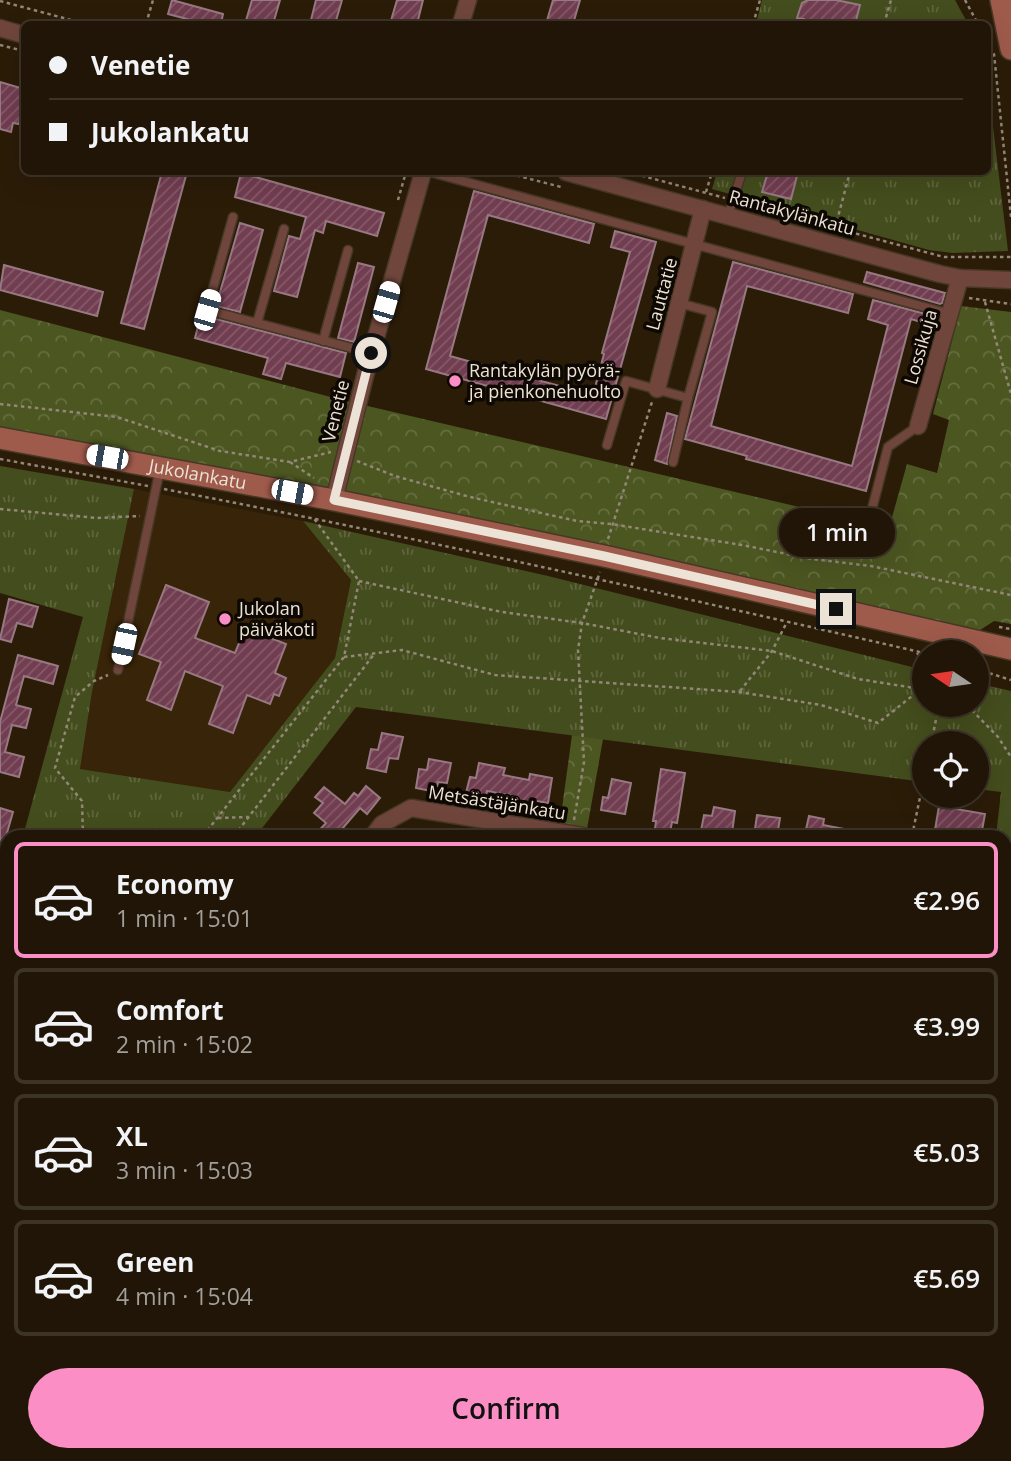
<!DOCTYPE html>
<html lang="en">
<head>
<meta charset="utf-8">
<style>
	body { margin:0; font-family:"Open Sans",sans-serif; background:#2d2214; color:#f1f3f6; height:100vh; display:flex; flex-direction:column; font-size:26px; white-space:nowrap }
	* { box-sizing:border-box; margin:0 }
	p { font-size:23px; color:#a29f9b }
	.icon { flex:none; width:38px; height:38px; fill:none; stroke:currentColor; stroke-width:2; stroke-linecap:round; stroke-linejoin:round }
	.map { position:relative; flex:1; overflow:hidden }
	.side { position:absolute; left:0px; top:830px; width:1012px; height:632px; display:flex; flex-direction:column; background:#201506; border-radius:21px 21px 0 0; box-shadow:0 7px 28px #0002,0 0 0 2px #3d3428 }
	.side>* { flex:none }
	.banner { position:absolute; left:21px; top:21px; width:970px; height:154px; border-radius:10px; box-shadow:0 7px 28px #0002,0 0 0 2px #3d3428; display:grid; align-content:center; height:154px; padding:0 28px; background:#201506 }
	.needle { width:46px; rotate:283deg }
	.fabs { position:absolute; left:912px; top:640px; display:grid; gap:14px }
	.fabs a { display:grid; place-items:center; width:77px; height:77px; border-radius:50%; background:#201506; box-shadow:0 7px 28px #0002,0 0 0 2px #3d3428; font-size:35px }
	.end { position:absolute; width:32px; height:32px; margin:-16px; border:9px solid #ede2d6; background:#111; box-shadow:0 0 0 4px #111 }
	.from { border-radius:50% }
	.bubble { position:absolute; height:49px; border-radius:24px; background:#201506; box-shadow:0 7px 28px #0002,0 0 0 2px #3d3428; font-size:23px; font-weight:600; line-height:49px; text-align:center }
	.car { position:absolute; width:21px; height:42px; margin:-21px -10px; border-radius:9px; box-shadow:0 0 5px 2px #0007; background:linear-gradient(#fff 24%,#345 0 40%,#fff 0 76%,#345 0 86%,#fff 0) }
	.banner b { display:flex; align-items:center; gap:24px; height:66px; font-size:26px }
	.banner b+b { border-top:2px solid #3d3428 }
	.banner i { width:18px; height:18px; background:#f1f3f6 }
	ul { padding:12px 0 0; list-style:none }
	li { display:flex; align-items:center; gap:21px; height:116px; margin:0 14px 10px; padding:0 14px; border:4px solid #3d3428; border-radius:10px }
	li div { flex:1 }
	li b { display:block; font-size:26px }
	li em { font-style:normal; font-weight:600 }
	li.current { border-color:#fb8fc5 }
	li>.icon { width:63px; height:63px; stroke-width:1.5 }
	.primary-button { display:flex; gap:14px; margin-top:auto; padding:14px 28px }
	.primary-button a { flex:1; height:80px; border-radius:42px; background:#fb8fc5; color:#111; font-size:28px; font-weight:600; line-height:80px; text-align:center }
	.map>svg:first-child { display:block }
	.built { fill:#382408 }
	.forest { fill:url(#forest-crowns) }
	.park { fill:url(#park-tufts) }
	.building { fill:url(#building-hatch); stroke:#987983; stroke-width:2 }
	.lines { fill:none; stroke-linecap:round; stroke-linejoin:round }
	.service-casing { stroke:#463825; stroke-width:11 }
	.minor-casing { stroke:#463825; stroke-width:19 }
	.secondary-casing { stroke:#463825; stroke-width:24 }
	.path { stroke:#938777; stroke-width:2.5; stroke-dasharray:3.5 3.5; stroke-linecap:butt }
	.service { stroke:#70463c; stroke-width:8 }
	.minor { stroke:#70463c; stroke-width:16 }
	.secondary { stroke:#9e5a4b; stroke-width:21 }
	.route { stroke:#ede2d6; stroke-width:9 }
	.poi-dot { fill:#fb8fc5; stroke:#0e0802; stroke-width:2.5 }
	.labels { text-anchor:middle; stroke-width:7; stroke-linejoin:round; paint-order:stroke }
	.street-label { font-size:18px; fill:#ede2d6; stroke:#0e0802 }
	.poi-label { font-size:18px; fill:#ede2d6; stroke:#0e0802; text-anchor:start }
</style>
</head>
<body>
<div class="map">
<svg width="1011" height="1461" viewBox="0 0 1011 1461">
	<defs>
		<pattern id="forest-crowns" width="20" height="18" patternUnits="userSpaceOnUse" patternTransform="scale(1.75)"><rect width="20" height="18" fill="#4c5621"/><path d="M2 6a3 3 0 1 1 6 0M12 15a3 3 0 1 1 6 0" fill="none" stroke="#666e40"/></pattern>
		<pattern id="park-tufts" width="24" height="20" patternUnits="userSpaceOnUse" patternTransform="scale(1.75)"><rect width="24" height="20" fill="#444d1d"/><path d="M3 7l-1-3M5 7V3M7 7l1-3M15 17l-1-3M17 17v-4M19 17l1-3" fill="none" stroke="#5f663d"/></pattern>
		<pattern id="building-hatch" width="6" height="6" patternUnits="userSpaceOnUse" patternTransform="scale(1.75)"><rect width="6" height="6" fill="#713d50"/><path d="M-1 1l2-2M0 6l6-6M5 7l2-2" fill="none" stroke="#865968"/></pattern>
	</defs>
	<rect width="100%" height="100%" fill="#2b1c08"/>
	<path class="built" d="M134,489L303,521L351,580L335,658L230,792L80,769L92,692Z"/>
	<g class="forest">
		<path d="M961,306L1011,312V624L994,621L974,634L0,432V310L342,400L889,528L907,464L937,473L949,420L933,414Z"/>
		<path d="M572,735L603,739L587,829L560,823Z"/>
	</g>
	<g class="park">
		<path d="M762,0H955L968,24H756Z"/>
		<path d="M987,77L1008,251L953,253L929,250L712,189L717,172H987Z"/>
		<path d="M0,466L134,489L92,692L80,769L230,792L335,658L351,580L303,521L548,576L924,670V705H976L977,683L1011,691V1112L1005,1160L1004,836H996L1001,792L977,789L976,744H924V782L356,707L256,836H23L83,617L0,593Z"/>
		<path d="M7,896V1454H156L155,1461H0V921Z"/>
		<path d="M1005,1388L1011,1428V1461L898,1460L899,1454H1004Z"/>
		<path d="M180,1454H329L343,1461H206Z"/>
	</g>
	<g class="building">
		<path d="M172,0L223,14L221,24H206L168,14Z"/>
		<path d="M252,0H280L273,24H245Z"/>
		<path d="M316,0H342L335,24H310Z"/>
		<path d="M397,0H423L417,24H390Z"/>
		<path d="M553,0H580L573,24H546Z"/>
		<path d="M808,0H836L860,5L855,24H803L804,19L797,18L802,3Z"/>
		<path d="M0,82L24,89V109L22,110L19,124L13,123L11,132L0,129Z"/>
		<path d="M162,172H187L144,329L121,323Z"/>
		<path d="M768,172H798L791,199L762,192Z"/>
		<path d="M241,173L384,213L377,236L326,221L323,233L315,230L297,297L274,291L289,236L300,239L306,217L235,197Z"/>
		<path d="M474,191L594,224L589,243L488,215L450,356L475,363L593,395L604,354L602,353L630,252L611,247L615,231L656,242L606,419L426,369Z"/>
		<path d="M240,223L263,230L240,312L216,306Z"/>
		<path d="M733,262L853,294L848,313L747,286L711,426L852,466L888,325L868,319L873,300L937,317L934,326L911,319L866,491L746,459L747,456L685,439Z"/>
		<path d="M358,263L374,267L354,342L338,338Z"/>
		<path d="M4,265L103,292L97,316L0,290Z"/>
		<path d="M867,272L945,293L942,303L940,304L864,282Z"/>
		<path d="M201,315L346,353L340,377L286,363L281,379L263,374L268,358L195,338Z"/>
		<path d="M667,413L677,416L667,464L655,460Z"/>
		<path d="M166,585L209,602L195,638L235,653L244,631L255,636L256,632L286,644L275,673L286,678L279,696L274,694L270,704L247,695L233,733L209,724L223,686L185,671L171,710L147,700L161,662L139,654Z"/>
		<path d="M9,599L38,607L32,627L17,623L11,642L0,639Z"/>
		<path d="M18,655L58,666L53,684L24,676L16,705L31,709L26,728L12,725L5,752L24,757L19,777L0,772V722Z"/>
		<path d="M382,733L403,737L398,759L389,758L386,772L367,768L371,749L378,750Z"/>
		<path d="M429,759L451,763L447,783L438,782L436,792L416,788L419,769L427,770Z"/>
		<path d="M479,763L505,768L503,775L529,780L530,774L552,778L548,803L536,801L535,810L516,807L518,797L487,791L485,801L465,797L470,777L476,778Z"/>
		<path d="M661,769L685,773L677,823L672,822L670,832L655,829L656,821H653Z"/>
		<path d="M612,779L631,783L625,814L601,810L603,797L608,798Z"/>
		<path d="M366,786L380,798L367,814L360,808L336,836H314L326,823L314,813L323,803L315,797L324,787L345,804L354,793L358,796Z"/>
		<path d="M939,806L985,814L981,836H934Z"/>
		<path d="M714,807L735,811L732,833L722,831L721,836H700L704,815L712,816Z"/>
		<path d="M0,808L13,812L3,847L0,846Z"/>
		<path d="M757,815L780,818L777,836H754Z"/>
		<path d="M809,816L824,819L823,825L855,831L854,836H819L805,834Z"/>
	</g>
	<g class="lines">
		<defs>
			<g id="service">
				<path d="M430,172L950,314"/>
				<path d="M728,216L742,172"/>
				<path d="M233,217L207,310L371,353"/>
				<path d="M257,323L284,229"/>
				<path d="M323,341L348,250"/>
				<path d="M607,445L626,381L688,398L712,312L679,303"/>
				<path d="M673,462L688,398"/>
				<path d="M872,509L888,447L918,426"/>
				<path d="M118,670L160,469"/>
			</g>
			<g id="minor">
				<path d="M461,24L468,0"/>
				<path d="M0,28L24,35"/>
				<path d="M566,172L940,274L960,278L1011,280"/>
				<path d="M657,389L703,209"/>
				<path d="M918,426L960,278"/>
				<path d="M334,500L365,376L423,172"/>
				<path d="M373,836L382,824L411,808L583,836"/>
				<path d="M1004,1295H1011"/>
				<path d="M362,1461L365,1454"/>
				<path d="M585,1461L586,1454"/>
				<path d="M802,1461L803,1454"/>
			</g>
			<g id="secondary">
				<path d="M1001,0L1011,49"/>
				<path id="s1" d="M0,438L334,500L604,556L1011,649"/>
			</g>
		</defs>
		<use href="#service" class="service-casing"/>
		<use href="#minor" class="minor-casing"/>
		<use href="#secondary" class="secondary-casing"/>
		<g class="path">
			<path d="M965,0L978,24"/>
			<path d="M0,1L86,24"/>
			<path d="M146,24L153,0"/>
			<path d="M753,24L760,0"/>
			<path d="M884,24L891,0"/>
			<path d="M987,41L994,54L1011,217"/>
			<path d="M0,45L24,51"/>
			<path d="M503,172L561,187"/>
			<path d="M628,172L725,198"/>
			<path d="M706,192L712,172"/>
			<path d="M398,200L406,172"/>
			<path d="M741,203L944,257H1011"/>
			<path d="M835,228L850,172"/>
			<path d="M969,298L1011,304"/>
			<path d="M985,302L1011,394"/>
			<path d="M0,404L117,417L220,451L290,462L331,452"/>
			<path d="M0,459L148,486"/>
			<path d="M357,461L395,476L470,497L577,521L611,524L742,545L812,559L871,566L1011,595"/>
			<path d="M290,462L314,478"/>
			<path d="M164,489C419,538 672,595 924,653"/>
			<path d="M0,509L97,518L140,516"/>
			<path d="M608,539L652,402"/>
			<path d="M359,581L502,612L582,623L660,638L772,651L858,679L921,689"/>
			<path d="M999,627L1011,629"/>
			<path d="M917,653L924,661"/>
			<path d="M344,657L402,650L495,675L739,692L821,705L878,723L921,689L924,690"/>
			<path d="M976,669L1011,680"/>
			<path d="M740,691L772,651L787,622"/>
			<path d="M967,705L998,737L1011,757"/>
			<path d="M931,744L939,705"/>
			<path d="M218,818L249,817"/>
			<path d="M574,820L584,762L578,650L582,623L600,572"/>
			<path d="M83,836L82,801L55,768L75,697L94,681L108,675"/>
			<path d="M203,836L344,657L359,581L313,517"/>
			<path d="M234,836L375,653"/>
			<path d="M912,836L924,778"/>
			<path d="M0,976L7,979"/>
			<path d="M1004,977L1011,943"/>
			<path d="M0,1100L7,1082"/>
			<path d="M1004,1181L1011,1142"/>
			<path d="M0,1211L7,1212"/>
			<path d="M1004,1258H1011"/>
			<path d="M1004,1337L1011,1377"/>
			<path d="M1004,1424L1010,1461"/>
			<path d="M0,1451L8,1461"/>
		</g>
		<use href="#service" class="service"/>
		<use href="#minor" class="minor"/>
		<use href="#secondary" class="secondary"/>
	</g>
	<g class="lines">
		<path class="route" d="M371,353L334,500L604,556L836,609"/>
	</g>
	<g class="poi-dot">
		<circle cx="455" cy="381" r="7"/>
		<circle cx="225" cy="619" r="7"/>
	</g>
	<g class="labels">
		<g class="street-label">
			<text transform="translate(792 213) rotate(15)" y="6">Rantakylänkatu</text>
			<text transform="translate(662 294) rotate(-75)" y="6">Lauttatie</text>
			<text transform="translate(921 347) rotate(-74)" y="6">Lossikuja</text>
			<text transform="translate(336 411) rotate(-76)" y="6">Venetie</text>
			<text dy="6" stroke="none"><textPath href="#s1" startOffset="201">Jukolankatu</textPath></text>
			<text transform="translate(497 803) rotate(9)" y="6">Metsästäjänkatu</text>
		</g>
		<g class="poi-label">
			<text x="469" y="377">Rantakylän pyörä-<tspan x="469" dy="21">ja pienkonehuolto</tspan></text>
			<text x="239" y="615">Jukolan<tspan x="239" dy="21">päiväkoti</tspan></text>
		</g>
	</g>
</svg>
<div class="fabs">
<a><svg class="needle" viewBox="-14 -14 28 28"><path d="M0-13l5 13h-10z" fill="#e53935"/><path d="M0 13l5-13h-10z" fill="#a29f9b"/></svg></a>
<a><svg class="icon" aria-label="locate" viewBox="0 0 24 24"><circle cx="12" cy="12" r="6"/><path d="M12 2v4M12 18v4M2 12h4M18 12h4"/></svg></a>
</div>
<i class="end from" style="left:371px;top:353px"></i>
<i class="end" style="left:836px;top:609px"></i>
<div class="bubble" style="left:779px;top:508px;width:116px">1 min</div>
<i class="car" style="left:386px;top:302px;rotate:16deg"></i>
<i class="car" style="left:207px;top:310px;rotate:16deg"></i>
<i class="car" style="left:107px;top:457px;rotate:280deg"></i>
<i class="car" style="left:292px;top:492px;rotate:101deg"></i>
<i class="car" style="left:124px;top:644px;rotate:192deg"></i>
<div class="banner">
<b><i class="from"></i>Venetie</b>
<b><i></i>Jukolankatu</b>
</div>
<section class="side">
<ul>
<li class="current"><svg class="icon" aria-label="car" viewBox="0 0 24 24"><path d="M5 17H2v-5l4-1 3-4h7l3 4 3 1v5h-3M9 17h6M6 11h13"/><circle cx="7" cy="17" r="2"/><circle cx="17" cy="17" r="2"/></svg><div><b>Economy</b><p>1 min · 15:01</p></div><em>€2.96</em></li>
<li><svg class="icon" aria-label="car" viewBox="0 0 24 24"><path d="M5 17H2v-5l4-1 3-4h7l3 4 3 1v5h-3M9 17h6M6 11h13"/><circle cx="7" cy="17" r="2"/><circle cx="17" cy="17" r="2"/></svg><div><b>Comfort</b><p>2 min · 15:02</p></div><em>€3.99</em></li>
<li><svg class="icon" aria-label="car" viewBox="0 0 24 24"><path d="M5 17H2v-5l4-1 3-4h7l3 4 3 1v5h-3M9 17h6M6 11h13"/><circle cx="7" cy="17" r="2"/><circle cx="17" cy="17" r="2"/></svg><div><b>XL</b><p>3 min · 15:03</p></div><em>€5.03</em></li>
<li><svg class="icon" aria-label="car" viewBox="0 0 24 24"><path d="M5 17H2v-5l4-1 3-4h7l3 4 3 1v5h-3M9 17h6M6 11h13"/><circle cx="7" cy="17" r="2"/><circle cx="17" cy="17" r="2"/></svg><div><b>Green</b><p>4 min · 15:04</p></div><em>€5.69</em></li>
</ul>
<div class="primary-button"><a>Confirm</a></div>
</section>
</div>
</body>
</html>
